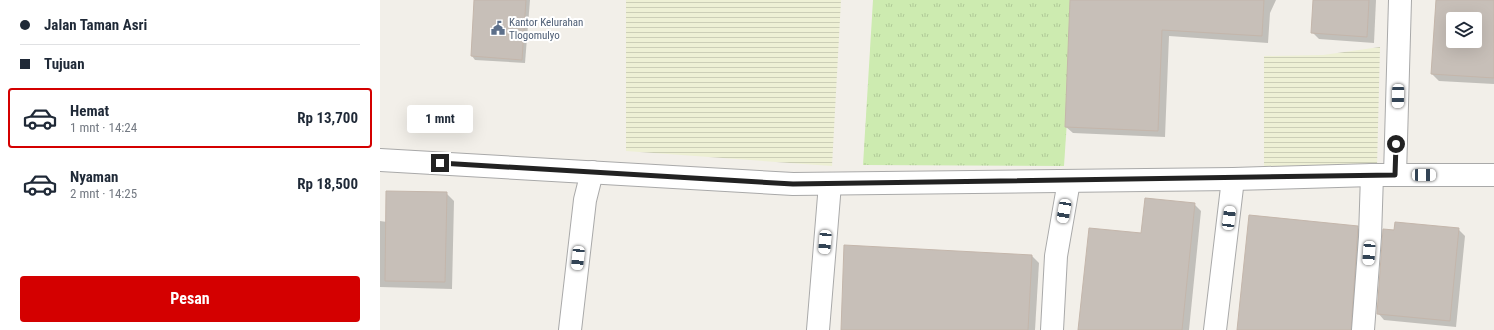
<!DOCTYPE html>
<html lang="id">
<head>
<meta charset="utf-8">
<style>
	body { margin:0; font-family:"Roboto Condensed",sans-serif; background:#f2f2f3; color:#1f2937; height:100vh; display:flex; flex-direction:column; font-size:15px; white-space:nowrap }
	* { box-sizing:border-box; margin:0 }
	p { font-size:13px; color:#747a83 }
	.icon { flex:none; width:22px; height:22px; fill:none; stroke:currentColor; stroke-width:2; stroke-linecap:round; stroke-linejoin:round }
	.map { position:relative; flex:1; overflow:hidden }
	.details { display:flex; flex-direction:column; background:#fff; width:380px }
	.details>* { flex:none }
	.top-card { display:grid; align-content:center; height:88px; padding:0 20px; background:#fff }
	.tools { position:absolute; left:1066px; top:12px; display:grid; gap:8px }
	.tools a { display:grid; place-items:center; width:36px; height:36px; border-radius:4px; background:#fff; box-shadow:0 4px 16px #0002; font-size:20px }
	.end { position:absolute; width:18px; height:18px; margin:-9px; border:5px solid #222; background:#fff; box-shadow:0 0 0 2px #fff }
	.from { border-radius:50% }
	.bubble { position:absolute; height:28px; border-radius:4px; background:#fff; box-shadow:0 4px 16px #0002; font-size:13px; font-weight:700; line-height:28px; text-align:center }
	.car { position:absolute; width:12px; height:24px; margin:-12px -6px; border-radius:5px; box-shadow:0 0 3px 1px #0007; background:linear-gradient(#fff 24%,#345 0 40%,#fff 0 76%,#345 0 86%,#fff 0) }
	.top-card b { display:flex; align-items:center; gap:14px; height:38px; font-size:15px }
	.top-card b+b { border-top:1px solid #e0e1e3 }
	.top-card i { width:10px; height:10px; background:#1f2937 }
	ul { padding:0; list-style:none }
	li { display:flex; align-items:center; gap:12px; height:60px; margin:0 8px 6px; padding:0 12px; border:2px solid transparent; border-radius:4px }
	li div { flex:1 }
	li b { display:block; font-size:15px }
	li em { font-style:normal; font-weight:700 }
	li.on { border-color:#d40000 }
	li>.icon { width:36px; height:36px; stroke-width:1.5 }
	.primary-button { display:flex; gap:8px; margin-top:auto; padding:8px 20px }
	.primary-button a { flex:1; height:46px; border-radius:4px; background:#d40000; color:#fff; font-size:16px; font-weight:700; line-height:46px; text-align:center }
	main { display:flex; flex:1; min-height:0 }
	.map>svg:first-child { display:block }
	.farmland { fill:url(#farmland-rules) }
	.grass { fill:url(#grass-tufts) }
	.shadow { fill:#0003; fill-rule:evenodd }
	.building { fill:#c7bfb8; stroke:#c4b6ab; fill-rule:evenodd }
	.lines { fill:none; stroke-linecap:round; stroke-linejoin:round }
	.minor-casing { stroke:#a9a9a9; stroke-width:24 }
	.minor { stroke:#fff; stroke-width:22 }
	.route { stroke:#222; stroke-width:5 }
	.labels { text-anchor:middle; stroke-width:4; stroke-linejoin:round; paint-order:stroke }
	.service-label { font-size:11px; fill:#4e5e75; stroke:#fff; text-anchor:start }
</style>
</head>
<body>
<main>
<section class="details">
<div class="top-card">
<b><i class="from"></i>Jalan Taman Asri</b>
<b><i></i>Tujuan</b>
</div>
<ul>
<li class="on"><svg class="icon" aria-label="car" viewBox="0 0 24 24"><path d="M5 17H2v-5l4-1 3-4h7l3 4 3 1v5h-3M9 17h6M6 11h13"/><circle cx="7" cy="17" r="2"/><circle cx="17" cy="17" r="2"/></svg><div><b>Hemat</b><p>1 mnt · 14:24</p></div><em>Rp 13,700</em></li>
<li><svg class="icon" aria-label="car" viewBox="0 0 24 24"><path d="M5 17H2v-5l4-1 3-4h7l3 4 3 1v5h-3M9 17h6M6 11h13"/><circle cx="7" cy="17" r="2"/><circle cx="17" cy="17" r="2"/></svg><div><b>Nyaman</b><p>2 mnt · 14:25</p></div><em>Rp 18,500</em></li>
</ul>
<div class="primary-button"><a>Pesan</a></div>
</section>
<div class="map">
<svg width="1114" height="330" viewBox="0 0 1114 330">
	<defs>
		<pattern id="farmland-rules" width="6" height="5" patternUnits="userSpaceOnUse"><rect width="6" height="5" fill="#eef0d5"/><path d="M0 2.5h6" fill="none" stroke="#ccceb7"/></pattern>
		<pattern id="grass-tufts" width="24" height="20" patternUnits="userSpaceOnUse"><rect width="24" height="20" fill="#cdebb0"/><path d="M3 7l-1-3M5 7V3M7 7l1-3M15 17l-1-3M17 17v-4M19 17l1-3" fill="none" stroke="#b0c997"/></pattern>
	</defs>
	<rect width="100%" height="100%" fill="#f2efe9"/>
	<g class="farmland">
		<path d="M246,0H461L452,166L246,151Z"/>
		<path d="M1000,47L997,167H884V56L943,55Z"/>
	</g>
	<path class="grass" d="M493,0H695L684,166L483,165Z"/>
	<g class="shadow">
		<path d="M95,0H150L145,63L95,60L92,56Z"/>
		<path d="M699,0H896L890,13L888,43L789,36L785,137L693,133L686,127Z"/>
		<path d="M934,0H996L994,43L939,39L932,32Z"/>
		<path d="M1056,0H1114V84L1059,81L1052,74ZM1073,19H1095V41H1073Z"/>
		<path d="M66,193L74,201L72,289L0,287V221L7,222Z"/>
		<path d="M814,204L821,211L809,330H699L762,234Z"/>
		<path d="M977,227L984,234L978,317L967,316L965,330H858Z"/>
		<path d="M1078,229L1085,236L1076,327L1004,320L998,313L1015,231Z"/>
		<path d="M651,255L659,263L655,330H462Z"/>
	</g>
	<g class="building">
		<path d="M94,0H146L142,60L91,56Z"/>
		<path d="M690,0H884L882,36L782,30L778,131L685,127Z"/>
		<path d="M933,0H989L987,37L931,33Z"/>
		<path d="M1056,0H1114V78L1051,74ZM1073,19H1095V41H1073Z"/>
		<path d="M6,191L67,192L65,282L5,281Z"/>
		<path d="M765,198L815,203L802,330H698L709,228L761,233Z"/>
		<path d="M869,215L978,226L971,330H857Z"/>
		<path d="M1015,222L1079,228L1070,321L997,314L1003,229L1014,230Z"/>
		<path d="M464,245L652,255L648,330H461Z"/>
	</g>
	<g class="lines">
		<defs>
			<g id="minor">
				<path d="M0,160L413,184L853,179L992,175H1114"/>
				<path d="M1015,175L1020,0"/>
				<path d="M190,330L205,200L212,172"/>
				<path d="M438,330L450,184"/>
				<path d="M672,330L676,256L689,181"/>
				<path d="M835,330L853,179"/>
				<path d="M983,330L990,237L992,175"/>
			</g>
		</defs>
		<use href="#minor" class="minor-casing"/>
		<use href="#minor" class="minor"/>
	</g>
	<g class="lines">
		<path class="route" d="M60,163L413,184L1015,175L1016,144"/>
	</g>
	<defs>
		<symbol id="civic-bare" viewBox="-9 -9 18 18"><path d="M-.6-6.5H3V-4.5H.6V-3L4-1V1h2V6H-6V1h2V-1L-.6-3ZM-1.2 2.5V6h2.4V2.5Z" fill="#5c6f8a" stroke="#fff" stroke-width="2.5" paint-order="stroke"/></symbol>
	</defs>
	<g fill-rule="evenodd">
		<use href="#civic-bare" x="108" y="18" width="20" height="20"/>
	</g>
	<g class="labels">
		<g class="service-label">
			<text x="129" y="26">Kantor Kelurahan<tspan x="129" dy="13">Tlogomulyo</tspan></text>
		</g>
	</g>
</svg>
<div class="tools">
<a><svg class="icon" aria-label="layers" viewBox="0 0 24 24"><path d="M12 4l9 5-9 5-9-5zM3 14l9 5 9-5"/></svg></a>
</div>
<i class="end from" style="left:1016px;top:144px"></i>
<i class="end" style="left:60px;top:163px"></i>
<div class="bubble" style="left:27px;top:105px;width:66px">1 mnt</div>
<i class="car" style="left:1018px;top:96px;rotate:181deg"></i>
<i class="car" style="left:1044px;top:175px;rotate:90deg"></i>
<i class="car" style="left:684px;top:211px;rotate:190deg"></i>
<i class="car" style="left:849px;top:218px;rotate:7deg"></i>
<i class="car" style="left:445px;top:242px;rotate:185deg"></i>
<i class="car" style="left:989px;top:253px;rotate:184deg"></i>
<i class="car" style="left:198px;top:258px;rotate:186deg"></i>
</div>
</main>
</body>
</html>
